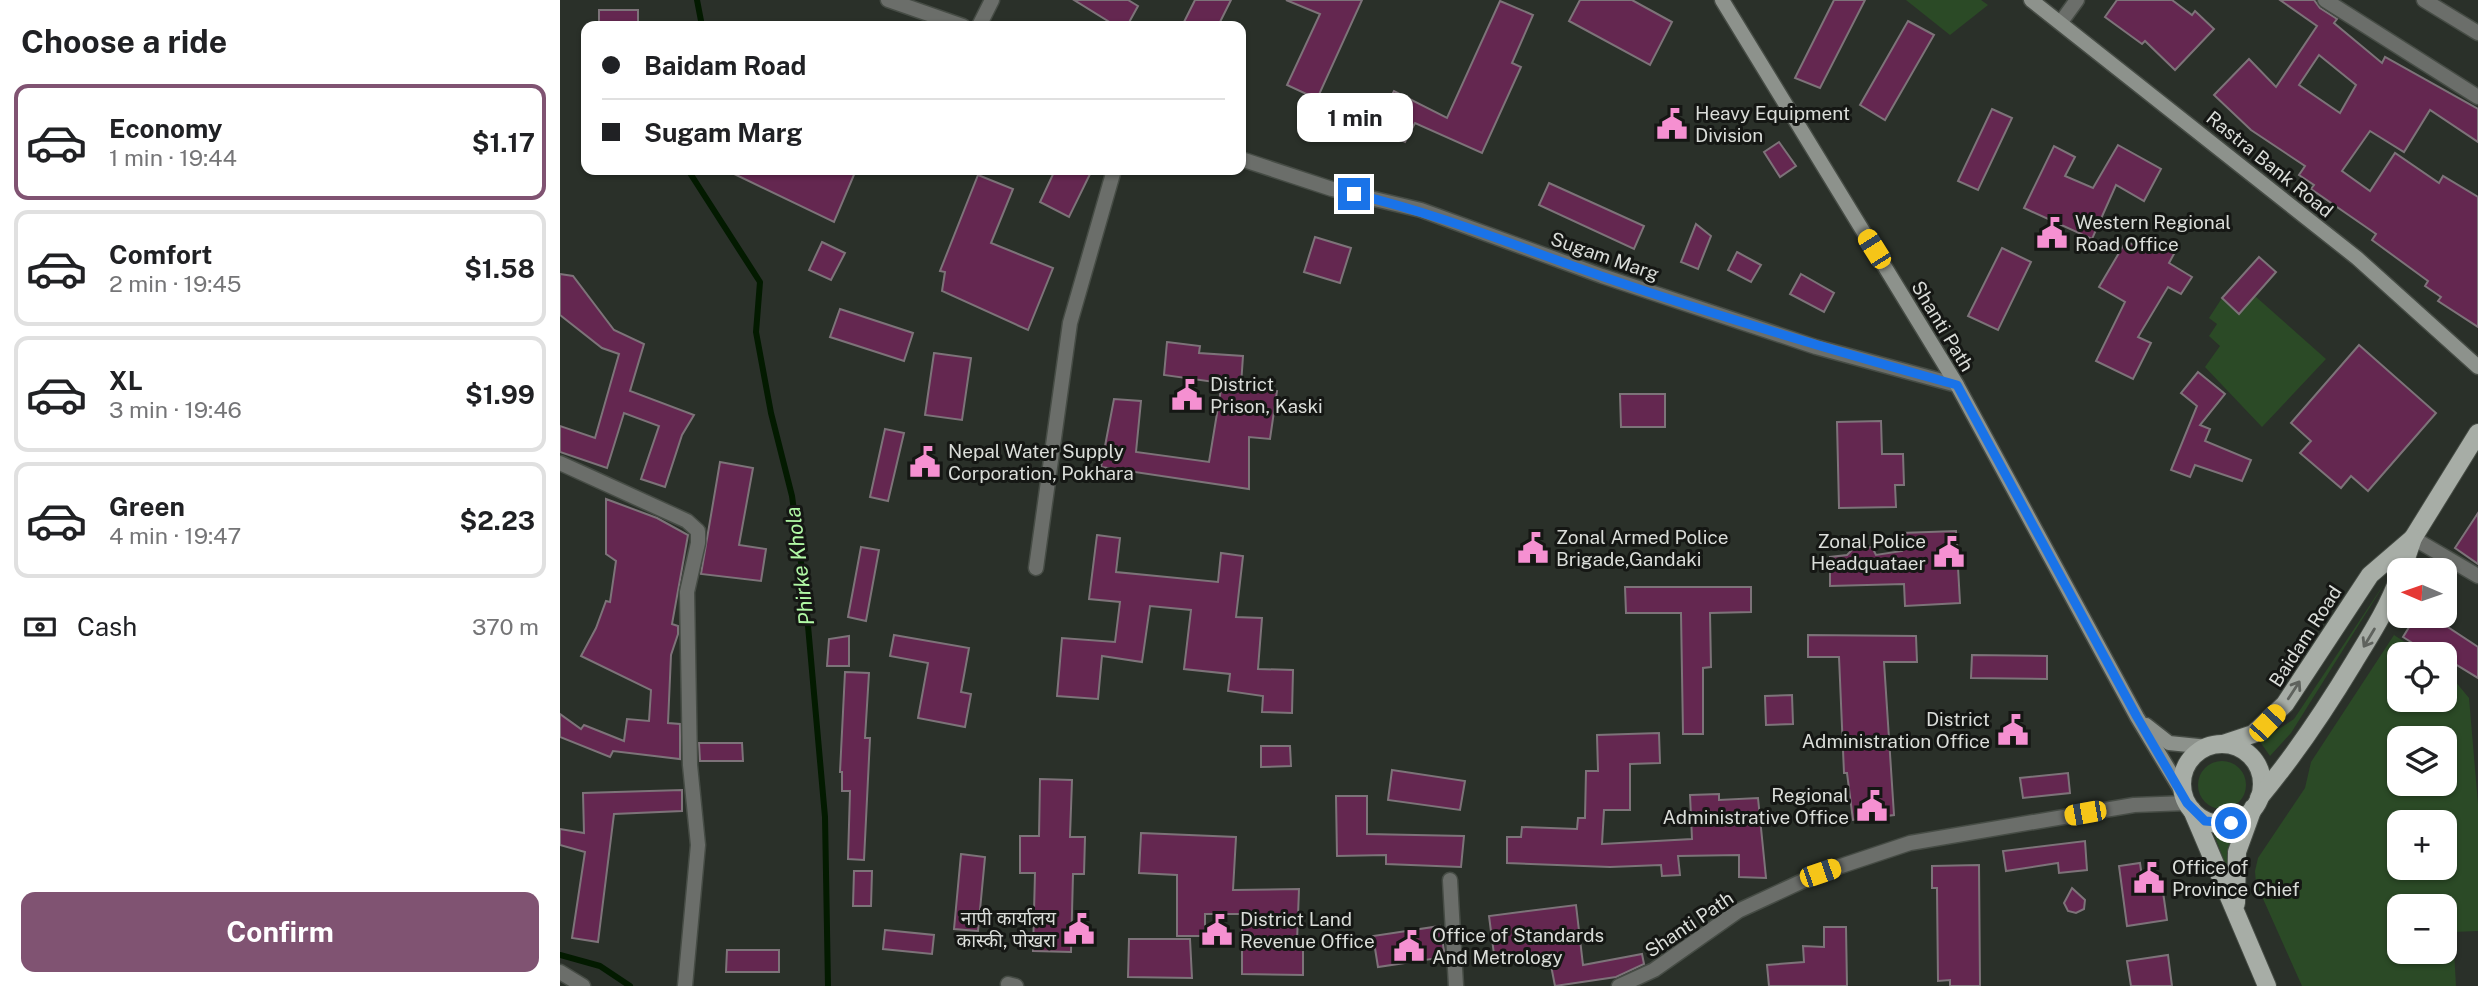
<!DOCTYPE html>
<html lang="en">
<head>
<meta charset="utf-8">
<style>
	body { margin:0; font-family:"Public Sans","Noto Sans Devanagari",sans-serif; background:#f2f2f2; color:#202124; height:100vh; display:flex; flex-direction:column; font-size:26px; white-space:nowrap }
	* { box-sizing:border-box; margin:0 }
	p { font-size:23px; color:#757577 }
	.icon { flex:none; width:38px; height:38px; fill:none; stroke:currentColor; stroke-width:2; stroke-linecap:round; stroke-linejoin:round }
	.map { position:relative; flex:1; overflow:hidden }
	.drawer { display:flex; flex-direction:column; background:#fff; width:560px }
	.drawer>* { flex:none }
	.guide { position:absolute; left:21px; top:21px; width:665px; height:154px; border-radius:14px; box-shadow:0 2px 5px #0004; display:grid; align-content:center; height:154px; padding:0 21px; background:#fff }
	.needle { width:46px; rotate:272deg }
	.buttons { position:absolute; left:1827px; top:558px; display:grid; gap:14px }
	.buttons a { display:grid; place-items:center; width:70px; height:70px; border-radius:14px; background:#fff; box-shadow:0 2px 5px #0004; font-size:35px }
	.end { position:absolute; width:32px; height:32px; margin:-16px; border:9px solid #1a73e8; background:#fff; box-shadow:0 0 0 4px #fff }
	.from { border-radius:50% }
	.bubble { position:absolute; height:49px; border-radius:14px; background:#fff; box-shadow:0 2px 5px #0004; font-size:23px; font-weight:700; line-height:49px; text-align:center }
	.car { position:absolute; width:21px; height:42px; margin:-21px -10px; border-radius:9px; box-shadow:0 0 5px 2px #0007; background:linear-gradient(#f5c518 24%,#345 0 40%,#f5c518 0 76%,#345 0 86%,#f5c518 0) }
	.guide b { display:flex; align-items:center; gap:24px; height:66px; font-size:26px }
	.guide b+b { border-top:2px solid #e0e0e0 }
	.guide i { width:18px; height:18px; background:#202124 }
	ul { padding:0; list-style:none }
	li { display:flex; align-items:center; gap:21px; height:116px; margin:0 14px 10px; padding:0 7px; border:4px solid #e0e0e0; border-radius:14px }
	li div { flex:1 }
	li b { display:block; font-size:26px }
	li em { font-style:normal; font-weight:700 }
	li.on { border-color:#805372 }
	li>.icon { width:63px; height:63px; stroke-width:1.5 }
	h2 { padding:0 21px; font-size:32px; line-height:84px }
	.pay { display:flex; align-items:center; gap:18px; height:77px; padding:0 21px; font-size:26px }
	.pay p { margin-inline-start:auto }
	.button { display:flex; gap:14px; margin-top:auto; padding:14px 21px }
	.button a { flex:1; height:80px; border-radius:14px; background:#805372; color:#fff; font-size:28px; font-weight:700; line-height:80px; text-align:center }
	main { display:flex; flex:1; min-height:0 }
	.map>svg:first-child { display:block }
	.green { fill:#2b4a26; fill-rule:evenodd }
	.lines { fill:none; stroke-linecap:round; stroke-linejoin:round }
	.stream { stroke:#031a00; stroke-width:6 }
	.building { fill:#642750; stroke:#7d7379; stroke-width:2; fill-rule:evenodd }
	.street-casing { stroke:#464c45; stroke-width:17 }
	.secondary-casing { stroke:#464c45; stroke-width:17 }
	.primary-casing { stroke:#464c45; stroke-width:20 }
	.street { stroke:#6b6e6a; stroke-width:14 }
	.secondary { stroke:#8d928c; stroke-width:14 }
	.primary { stroke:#a7ada6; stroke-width:18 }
	.oneway { stroke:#5e625d }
	.route { stroke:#1a73e8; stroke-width:9 }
	.labels { text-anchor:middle; stroke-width:6; stroke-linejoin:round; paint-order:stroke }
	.poi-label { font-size:19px; fill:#daddd9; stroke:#151714; text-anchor:start }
	.street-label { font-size:19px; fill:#daddd9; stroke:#151714 }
	.water-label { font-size:21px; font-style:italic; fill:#b2faa6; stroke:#151714 }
</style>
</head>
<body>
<main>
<section class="drawer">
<h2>Choose a ride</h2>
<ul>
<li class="on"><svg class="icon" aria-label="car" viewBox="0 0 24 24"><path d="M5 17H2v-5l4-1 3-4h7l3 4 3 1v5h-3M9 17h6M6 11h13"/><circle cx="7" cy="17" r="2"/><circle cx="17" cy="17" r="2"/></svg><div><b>Economy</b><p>1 min · 19:44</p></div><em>$1.17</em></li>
<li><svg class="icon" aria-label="car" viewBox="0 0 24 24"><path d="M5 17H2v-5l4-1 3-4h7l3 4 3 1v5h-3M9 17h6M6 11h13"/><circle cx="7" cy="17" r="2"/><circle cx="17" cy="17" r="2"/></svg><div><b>Comfort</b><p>2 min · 19:45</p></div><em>$1.58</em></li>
<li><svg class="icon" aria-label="car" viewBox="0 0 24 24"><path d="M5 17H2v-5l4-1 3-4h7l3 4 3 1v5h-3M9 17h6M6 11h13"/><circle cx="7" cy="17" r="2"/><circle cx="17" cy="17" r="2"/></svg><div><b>XL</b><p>3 min · 19:46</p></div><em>$1.99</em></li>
<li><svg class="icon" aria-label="car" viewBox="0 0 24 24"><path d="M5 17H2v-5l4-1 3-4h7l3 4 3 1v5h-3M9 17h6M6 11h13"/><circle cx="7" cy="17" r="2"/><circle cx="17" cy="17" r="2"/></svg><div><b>Green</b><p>4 min · 19:47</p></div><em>$2.23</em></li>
</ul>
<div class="pay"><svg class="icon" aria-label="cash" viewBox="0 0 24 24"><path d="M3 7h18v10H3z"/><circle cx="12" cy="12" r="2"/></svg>Cash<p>370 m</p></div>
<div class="button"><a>Confirm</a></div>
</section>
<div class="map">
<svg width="1918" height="986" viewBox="0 0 1918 986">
	<rect width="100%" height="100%" fill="#2a3029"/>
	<g class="green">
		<path d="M1346,0H1421L1428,5L1390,35Z"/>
		<path d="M1695,296L1766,359L1702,427L1645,367L1660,346L1649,336L1657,324L1649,318L1662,298L1679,314Z"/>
		<path d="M1828,578L1731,733L1710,756L1698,739L1708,736L1734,719Z"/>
		<path d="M1834,635L1863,654H1839V700H1885V669L1909,698L1918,804V931L1893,932L1896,986H1742L1696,883L1695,871L1698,858L1745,788L1751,762ZM1885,738V784H1839V738ZM1885,822V868H1839V822ZM1885,906V952H1839V906Z"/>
		<circle cx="1662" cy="785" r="24"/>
		<path d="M1680,828L1668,871L1652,829L1662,831Z"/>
	</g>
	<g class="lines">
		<g class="stream">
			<path d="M137,0L142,26"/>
			<path d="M128,170L200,282L196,332L211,413L232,496L245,592L265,817L268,986"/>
			<path d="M0,955L40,966L70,986"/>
		</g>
	</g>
	<g class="building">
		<path d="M514,0H568L578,6L567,26H556Z"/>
		<path d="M635,0H671L658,26H622Z"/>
		<path d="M726,0H802L757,99L727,85L760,14Z"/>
		<path d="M1020,0H1072L1112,22L1090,65L1009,21Z"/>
		<path d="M1274,0H1305L1260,88L1235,78Z"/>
		<path d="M1557,0H1612L1632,15L1635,11L1654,29L1615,70L1585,41L1582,44L1545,17Z"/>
		<path d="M1720,0H1754L1760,8L1777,19L1774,23L1822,63L1825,57L1918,109V142L1870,110L1844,152L1810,131L1782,171L1810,191L1835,153L1879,183L1883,176L1918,197V327L1878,301L1881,297L1865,286L1868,281L1812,240L1816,234L1751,189L1754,185L1739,175L1745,166L1691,130L1654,95L1689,59L1716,87L1757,26ZM1759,55L1796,85L1780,113L1739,85Z"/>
		<path d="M940,1L973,15L952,63L961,67L922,153L855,123L845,142L815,127L834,91L887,118Z"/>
		<rect x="39" y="10" width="39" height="16"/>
		<path d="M1348,21L1374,35L1325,120L1300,105Z"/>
		<path d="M1432,109L1452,118L1418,190L1398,181Z"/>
		<path d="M1219,142L1236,166L1220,177L1204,152Z"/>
		<path d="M1558,145L1601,169L1584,201L1556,185L1532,239L1464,208L1494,146L1515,157L1505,176L1533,188Z"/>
		<path d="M166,170H296L274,222Z"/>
		<path d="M495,170H532L509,217L480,202Z"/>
		<path d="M418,175L453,189L431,243L493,268L468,330L382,291L385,272L380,271Z"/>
		<path d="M989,183L1084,226L1074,249L979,205Z"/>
		<path d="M1136,224L1151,236L1138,269L1121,262Z"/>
		<path d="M1586,235L1615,252L1609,263L1632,277L1621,294L1608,287L1578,337L1591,343L1573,379L1536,361L1565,302L1539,287L1566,241L1579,248Z"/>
		<path d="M755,237L791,248L780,283L744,272Z"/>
		<path d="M262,242L285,253L271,280L249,270Z"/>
		<path d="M1442,248L1471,262L1438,330L1408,316Z"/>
		<path d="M1177,252L1201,265L1191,282L1168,270Z"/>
		<path d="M1699,257L1716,272L1679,314L1662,298Z"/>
		<path d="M0,274L13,276L54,330L84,344L70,391L134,415L122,435L105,487L81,479L99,426L64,413L47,468L0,452V426L35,438L59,354L42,348L0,315Z"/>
		<path d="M1241,274L1274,293L1264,312L1230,294Z"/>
		<path d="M280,309L353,333L344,361L270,337Z"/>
		<path d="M607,342L640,346L639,353L683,356L681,385L717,391L710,439L689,437V489L541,467L554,399L581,401L576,452L649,462L662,383L604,375Z"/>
		<path d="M1799,345L1876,413L1808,491L1791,476L1781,488L1740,453L1751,441L1731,423Z"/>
		<path d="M374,353L411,358L402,420L365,415Z"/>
		<path d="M1638,372L1665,394L1640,425L1650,429L1645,441L1691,460L1682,481L1635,465L1630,477L1611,470L1637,406L1621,393Z"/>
		<path d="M1060,394H1105V427H1061Z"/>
		<path d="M1321,421L1322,454H1343L1344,485H1335L1336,507L1279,508L1277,422Z"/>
		<path d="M325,429L344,433L328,501L310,497Z"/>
		<path d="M160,462L193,468L179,545L206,549L201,581L141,574Z"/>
		<path d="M46,499L97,518L128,535L112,624L118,626V634L111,655L108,723L120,724V759L53,751L50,757L0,737V714L21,729L24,725L64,741L67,719L89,721L91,690L21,656L36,628L46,601L50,602L56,561L46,554Z"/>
		<path d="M1918,513V564L1895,548Z"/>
		<path d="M1396,531L1400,603L1345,606L1344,584L1270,586V557L1287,555L1293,549L1312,547L1316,555L1342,551L1341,533Z"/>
		<path d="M537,535L560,538L556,572L658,582L661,553L683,556L676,617L702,618L698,669L733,670L732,713L702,712L703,696L668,691L670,674L624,669L631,610L590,606L582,662L542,656L538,699L497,696L502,638L555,642L560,602L529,599Z"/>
		<path d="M301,547L319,550L306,621L288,617Z"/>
		<path d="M1065,587H1191V612L1150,613L1151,667L1143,668V734H1123L1121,613H1066Z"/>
		<path d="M1856,616H1871L1918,647V678L1890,661L1885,664V654H1870L1843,637Z"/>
		<path d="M334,635L409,648L401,692L411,694L405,727L358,718L368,663L330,656Z"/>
		<path d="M1248,635L1356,636L1357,662H1324L1334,815L1293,820L1287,773H1284L1279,657H1248Z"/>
		<path d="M289,636V666H267L269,639Z"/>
		<path d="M1412,655L1487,656V679L1411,678Z"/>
		<path d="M285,672L309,673L305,738H310L304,860L288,859L290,791H282V772H280Z"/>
		<path d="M1232,695L1233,724L1206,725L1205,696Z"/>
		<path d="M1099,733L1100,763L1070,764V810H1044L1042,844L1132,839L1130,795L1159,794V800L1198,798L1206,878L1179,877V855L1118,856L1120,875L1102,876L1101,865L1050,867L947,863V837H961L962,827L1017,829L1018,818H1025L1026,771H1038L1037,735Z"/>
		<path d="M139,743H182L183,761H140Z"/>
		<path d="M701,746H730L731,766L701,767Z"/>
		<path d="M832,770L905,781L900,810L828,800Z"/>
		<path d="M1508,773L1510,793L1463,798L1460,778Z"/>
		<path d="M480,779L512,780L510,837H525L524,874H513L511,952L473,951L475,873H460V836H479Z"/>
		<path d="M122,790V811L54,814L38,942L12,938L25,852L0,845V829L24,833L23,793Z"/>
		<path d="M776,796H807V834L904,836L901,867L826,864V855L777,856Z"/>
		<path d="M581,833L676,837L673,890L739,889L737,942H743V975L682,974V914H645V936H617V875L579,873Z"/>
		<path d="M1525,841L1527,870L1499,873L1498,863L1446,871L1443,851Z"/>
		<path d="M401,854L425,857L418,931L394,929Z"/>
		<path d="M1580,863L1582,877L1593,875L1596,893L1603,892L1607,920L1567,926L1559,866Z"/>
		<path d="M1419,865L1420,986H1390V980L1378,981L1377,888H1372V866Z"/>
		<path d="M294,871H312L311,906H293Z"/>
		<path d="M1512,888L1525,900L1524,909L1516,913L1508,911L1504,903Z"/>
		<path d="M1016,905L1023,965L1082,954L1084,964L1056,977L995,986L989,955L935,962L929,916Z"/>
		<path d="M880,926L885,957L818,967L813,936Z"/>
		<path d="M1264,927H1286L1287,986H1209L1207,965L1244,962L1243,946L1264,947Z"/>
		<path d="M325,930L374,935L372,954L323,949Z"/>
		<path d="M569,939H630L632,978L568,977Z"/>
		<path d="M167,950H219V972H166Z"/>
		<path d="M1608,955L1612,986H1571L1567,961Z"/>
	</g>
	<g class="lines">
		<defs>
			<g id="street">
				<path d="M328,0L403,26"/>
				<path d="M1765,0L1918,97"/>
				<path d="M1864,0L1918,33"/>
				<path d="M1501,22L1517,0"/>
				<path d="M419,26L432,0"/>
				<path d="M681,159L772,189L861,210L1042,276L1256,347L1397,385"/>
				<path d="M0,463L127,521L138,531V543L127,592L130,765L138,845L125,986"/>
				<path d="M1853,538L1918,576"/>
				<path d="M476,568L510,323L554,170"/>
				<path d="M890,880L896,986"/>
				<path d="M0,972L23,986"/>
				<path d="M448,984L456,986"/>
				<path d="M1059,986L1094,970L1178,911L1260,873L1350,843L1574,805L1627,803"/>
			</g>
			<g id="secondary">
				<path d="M1162,0L1397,385L1577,717L1624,795"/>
				<path d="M1471,0L1797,258L1918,367"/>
				<path d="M1586,725L1609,743L1648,747"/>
			</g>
			<g id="primary">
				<path d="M1842,570L1853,538L1918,433"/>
				<path d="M1663,744L1693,734L1725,704L1810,575L1853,538"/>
				<circle cx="1662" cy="784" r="40"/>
				<path d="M1699,798C1735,755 1765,710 1794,662C1811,634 1828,608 1839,577"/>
				<path d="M1632,810L1707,986"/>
				<path d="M1676,903L1677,852L1693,808"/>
			</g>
		</defs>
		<use href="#street" class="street-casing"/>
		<use href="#secondary" class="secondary-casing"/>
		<use href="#primary" class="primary-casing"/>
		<use href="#street" class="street"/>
		<use href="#secondary" class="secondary"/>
		<use href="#primary" class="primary"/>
	</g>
	<defs><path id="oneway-shaft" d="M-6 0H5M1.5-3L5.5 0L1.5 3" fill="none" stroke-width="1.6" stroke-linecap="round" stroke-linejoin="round" transform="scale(1.75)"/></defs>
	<g class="oneway">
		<use href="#oneway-shaft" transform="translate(1809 638) rotate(121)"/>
		<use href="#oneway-shaft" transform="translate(1734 690) rotate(-57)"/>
	</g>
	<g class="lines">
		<path class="route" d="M794,194C880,214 958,247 1041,276C1159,317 1278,352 1397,385L1577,717L1627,803L1645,821L1671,823"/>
	</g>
	<defs>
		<symbol id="civic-bare" viewBox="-9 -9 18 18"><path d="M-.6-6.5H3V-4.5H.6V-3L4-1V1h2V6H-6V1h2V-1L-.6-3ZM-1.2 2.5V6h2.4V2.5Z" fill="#f590d1" stroke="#151714" stroke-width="2.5" paint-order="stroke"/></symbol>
	</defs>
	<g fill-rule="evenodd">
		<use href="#civic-bare" x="1090" y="102" width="44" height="44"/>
		<use href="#civic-bare" x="1470" y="211" width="44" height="44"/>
		<use href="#civic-bare" x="605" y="373" width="44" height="44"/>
		<use href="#civic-bare" x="343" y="440" width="44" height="44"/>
		<use href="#civic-bare" x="951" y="526" width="44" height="44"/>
		<use href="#civic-bare" x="1367" y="530" width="44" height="44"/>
		<use href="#civic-bare" x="1431" y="708" width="44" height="44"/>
		<use href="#civic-bare" x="1290" y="784" width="44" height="44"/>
		<use href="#civic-bare" x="1567" y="856" width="44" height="44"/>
		<use href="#civic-bare" x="497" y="907" width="44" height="44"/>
		<use href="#civic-bare" x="635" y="908" width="44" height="44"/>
		<use href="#civic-bare" x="827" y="924" width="44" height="44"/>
	</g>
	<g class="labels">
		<g class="poi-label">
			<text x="1135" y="120">Heavy Equipment<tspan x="1135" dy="22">Division</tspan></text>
			<text x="1515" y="229">Western Regional<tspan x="1515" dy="22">Road Office</tspan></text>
			<text x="650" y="391">District<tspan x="650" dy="22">Prison, Kaski</tspan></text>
			<text x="388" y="458">Nepal Water Supply<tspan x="388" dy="22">Corporation, Pokhara</tspan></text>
			<text x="996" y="544">Zonal Armed Police<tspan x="996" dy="22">Brigade,Gandaki</tspan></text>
			<text x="1366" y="548" text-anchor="end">Zonal Police<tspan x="1366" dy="22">Headquataer</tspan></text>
			<text x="1430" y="726" text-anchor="end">District<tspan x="1430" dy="22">Administration Office</tspan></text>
			<text x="1289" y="802" text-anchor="end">Regional<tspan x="1289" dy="22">Administrative Office</tspan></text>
			<text x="1612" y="874">Office of<tspan x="1612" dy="22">Province Chief</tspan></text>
			<text x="496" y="925" text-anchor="end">नापी कार्यालय<tspan x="496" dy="22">कास्की, पोखरा</tspan></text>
			<text x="680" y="926">District Land<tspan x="680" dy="22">Revenue Office</tspan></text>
			<text x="872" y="942">Office of Standards<tspan x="872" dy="22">And Metrology</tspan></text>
		</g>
		<g class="street-label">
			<text transform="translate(1710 164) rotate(39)" y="7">Rastra Bank Road</text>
			<text transform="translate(1045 256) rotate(19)" y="7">Sugam Marg</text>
			<text transform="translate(1383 326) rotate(59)" y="7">Shanti Path</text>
			<text transform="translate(1745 636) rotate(-57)" y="7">Baidam Road</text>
			<text transform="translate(1129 924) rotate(-34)" y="7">Shanti Path</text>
		</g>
		<g class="water-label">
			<text transform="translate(240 566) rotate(-97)" y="7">Phirke Khola</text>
		</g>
	</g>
</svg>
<div class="buttons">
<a><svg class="needle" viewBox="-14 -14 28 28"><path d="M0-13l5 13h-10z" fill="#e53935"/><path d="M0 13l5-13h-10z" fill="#757577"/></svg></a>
<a><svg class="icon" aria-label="locate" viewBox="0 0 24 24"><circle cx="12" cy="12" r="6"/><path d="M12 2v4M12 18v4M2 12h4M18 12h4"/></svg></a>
<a><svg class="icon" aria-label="layers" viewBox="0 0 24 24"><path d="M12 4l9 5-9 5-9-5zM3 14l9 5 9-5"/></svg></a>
<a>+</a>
<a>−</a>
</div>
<i class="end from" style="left:1671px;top:823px"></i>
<i class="end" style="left:794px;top:194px"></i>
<div class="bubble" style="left:737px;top:93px;width:116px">1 min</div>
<i class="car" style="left:1314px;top:249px;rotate:328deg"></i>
<i class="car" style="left:1707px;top:723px;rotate:43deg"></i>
<i class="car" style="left:1525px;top:813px;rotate:260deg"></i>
<i class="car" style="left:1260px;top:873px;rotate:71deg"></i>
<div class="guide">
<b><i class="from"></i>Baidam Road</b>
<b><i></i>Sugam Marg</b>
</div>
</div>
</main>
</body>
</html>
